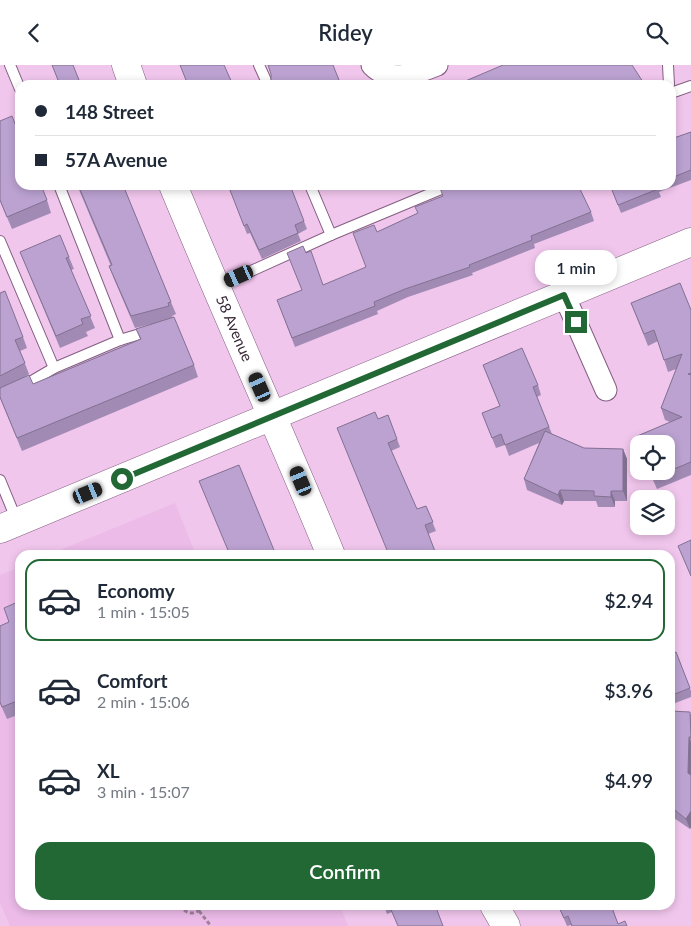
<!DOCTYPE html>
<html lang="en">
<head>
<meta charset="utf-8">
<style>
	body { margin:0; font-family:Lato,sans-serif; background:#f2f2f3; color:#1f2937; height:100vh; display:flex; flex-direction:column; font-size:19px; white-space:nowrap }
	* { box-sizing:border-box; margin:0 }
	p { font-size:16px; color:#747a83 }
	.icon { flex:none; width:28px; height:28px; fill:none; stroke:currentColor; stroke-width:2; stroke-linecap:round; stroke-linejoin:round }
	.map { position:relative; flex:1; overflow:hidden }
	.side { position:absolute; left:15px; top:485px; width:660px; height:360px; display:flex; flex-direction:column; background:#fff; border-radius:15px; box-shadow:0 2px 8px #0003 }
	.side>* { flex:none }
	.top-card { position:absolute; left:15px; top:15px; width:661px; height:110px; border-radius:15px; box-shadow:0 2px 8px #0003; display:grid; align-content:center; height:110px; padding:0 20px; background:#fff }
	.fabs { position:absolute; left:630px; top:370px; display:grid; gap:10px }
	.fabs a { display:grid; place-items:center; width:45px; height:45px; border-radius:10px; background:#fff; box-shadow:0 2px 8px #0003; font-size:25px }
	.end { position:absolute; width:22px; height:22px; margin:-11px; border:6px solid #216834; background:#fff; box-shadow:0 0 0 2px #fff }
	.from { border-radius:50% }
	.bubble { position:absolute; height:35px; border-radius:15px; background:#fff; box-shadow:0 2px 8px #0003; font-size:16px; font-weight:600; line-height:35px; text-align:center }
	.car { position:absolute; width:15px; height:30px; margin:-15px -8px; border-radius:6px; box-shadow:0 0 4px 1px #0007; background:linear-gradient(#222 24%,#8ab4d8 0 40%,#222 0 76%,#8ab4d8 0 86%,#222 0) }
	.top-card b { display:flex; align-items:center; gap:18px; height:48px; font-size:19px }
	.top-card b+b { border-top:1px solid #e0e1e3 }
	.top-card i { width:12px; height:12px; background:#1f2937 }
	ul { padding:9px 0 0; list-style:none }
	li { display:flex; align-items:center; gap:15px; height:82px; margin:0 10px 8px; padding:0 10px; border:2px solid transparent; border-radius:15px }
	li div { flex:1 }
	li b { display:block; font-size:19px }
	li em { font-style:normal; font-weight:600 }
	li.active { border-color:#216834 }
	li>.icon { width:45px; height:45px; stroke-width:1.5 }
	.primary-button { display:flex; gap:10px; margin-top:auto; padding:10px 20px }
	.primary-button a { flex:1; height:58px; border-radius:15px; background:#216834; color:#fff; font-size:20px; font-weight:600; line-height:58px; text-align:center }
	header { display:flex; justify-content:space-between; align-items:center; height:65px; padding:0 20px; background:#fff; font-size:22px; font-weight:600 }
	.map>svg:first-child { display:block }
	.built { fill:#ecbbe8 }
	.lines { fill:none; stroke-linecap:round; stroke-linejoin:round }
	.lane-casing { stroke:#845e81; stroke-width:12 }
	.street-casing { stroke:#845e81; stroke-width:23 }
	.secondary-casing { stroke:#845e81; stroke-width:29 }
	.path { stroke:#a0819d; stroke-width:3; stroke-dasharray:4 2.5; stroke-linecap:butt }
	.lane { stroke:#fff; stroke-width:10 }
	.street { stroke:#fff; stroke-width:21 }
	.secondary { stroke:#fff; stroke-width:28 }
	.wall { fill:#a18bb4 }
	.shaded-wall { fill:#837192 }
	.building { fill:#bba2d1; stroke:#837192 }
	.route { stroke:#216834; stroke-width:6 }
	.labels { text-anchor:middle; stroke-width:4; stroke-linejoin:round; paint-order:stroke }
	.street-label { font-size:15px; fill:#392938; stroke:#fed2fa }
</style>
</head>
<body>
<header><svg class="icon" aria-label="back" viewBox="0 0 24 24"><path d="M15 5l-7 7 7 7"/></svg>Ridey<svg class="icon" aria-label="search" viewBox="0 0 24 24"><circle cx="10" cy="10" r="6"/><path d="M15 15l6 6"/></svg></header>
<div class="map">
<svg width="691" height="861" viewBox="0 0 691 861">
	<rect width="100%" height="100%" fill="#f1c6ed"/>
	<g class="built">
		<path d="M175,438L196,490H48Z"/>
		<path d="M20,502V840H340L348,861H10L0,838V510Z"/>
	</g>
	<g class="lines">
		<defs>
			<g id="lane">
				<path d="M10,0L20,24"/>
				<path d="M259,0L268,20"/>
				<path d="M668,0L669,20"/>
				<path d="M671,28L691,21"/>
				<path d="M59,120L120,275"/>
				<path d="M310,120L331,170"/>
				<path d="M0,176L54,303"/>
				<path d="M218,221L331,170L451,120"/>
				<path d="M20,323L54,303L120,275L150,266"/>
				<path d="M0,415L17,456"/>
			</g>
			<g id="street">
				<path d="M372,0C391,19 415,9 437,0"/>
				<path d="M564,230L606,325"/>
			</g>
			<g id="secondary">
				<path d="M126,0L133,20"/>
				<path id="s1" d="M173,120C224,244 280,366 331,490"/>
				<path d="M0,464L691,177"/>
				<path d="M494,840L506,861"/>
			</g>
		</defs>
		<use href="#lane" class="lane-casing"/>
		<use href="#street" class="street-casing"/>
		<use href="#secondary" class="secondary-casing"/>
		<g class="path">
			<path d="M180,840C186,851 198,850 204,840"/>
			<path d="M199,846L211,861"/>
		</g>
		<use href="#lane" class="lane"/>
		<use href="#street" class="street"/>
		<use href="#secondary" class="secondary"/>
	</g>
	<g class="wall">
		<path d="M0,56L47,135L51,148L12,164L0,136Z"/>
		<path d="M691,67V115L659,127L661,132L621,148L610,120H671V74Z"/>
		<path d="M77,120H123L171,237L176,249L172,251L194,300L198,312L22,386L0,333V228L23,272L27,283L20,286L29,309L21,314L33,319L140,274L136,264L151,259L135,263L114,214L109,201H111Z"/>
		<path d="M228,120H290L307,164L298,169L301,176L262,194L250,168L247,169Z"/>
		<path d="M443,131L591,147L594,156L534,179L535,183L472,208L473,210L408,232L377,246L378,249L295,282L277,235L302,225L306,188L323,220L366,203L377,167L418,148Z"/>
		<path d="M20,187L69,192L74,204L71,205L95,263L86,267L88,271L60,283Z"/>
		<path d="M631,238L691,245V410L657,424L649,406H666L639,379V381L635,372L670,357L665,355L661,343L676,304L668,307L658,276L648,281Z"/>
		<path d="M483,300L538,320L541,330L537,332L552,369L584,383L623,384L627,394V436H615V442H598L596,436H564L562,440L527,425L524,414L539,378L509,391L505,380L496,383L482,348L500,341Z"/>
		<path d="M388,350L400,382L391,386L417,444L426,441L436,466L428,469L436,489L388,490L378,354Z"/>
		<path d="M20,536V649L7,654L0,638V561L9,557Z"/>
		<path d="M676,587L691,626V632L670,640V590Z"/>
		<path d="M670,646L691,649V762L690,764L674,753L670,756Z"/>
		<path d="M384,840H435L392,847L387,849Z"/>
		<path d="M558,840H611L618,859L627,861H572L571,860L567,861Z"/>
	</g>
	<g class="shaded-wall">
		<path d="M623,384L627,394V436L623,426Z"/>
		<path d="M560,425L564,436L562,440L558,430Z"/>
		<path d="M611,426L615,436V442L611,432Z"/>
		<path d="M689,672L691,677V717L688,708Z"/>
		<path d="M671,742L674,753L670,756V743Z"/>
		<path d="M691,746V762L690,764L686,754Z"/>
	</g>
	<g class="building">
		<path d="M52,0H73L81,20H60Z"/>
		<path d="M180,0H224L233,20H188Z"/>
		<path d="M268,0H333L341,20H257L271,15V9Z"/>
		<path d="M503,0H632L645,20H456Z"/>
		<path d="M12,51L20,71V120H41L47,135L7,152L0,135V56Z"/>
		<path d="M691,67V105L671,113V74Z"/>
		<path d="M78,120H123L171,237L168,238L169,241L131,251L109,201L112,200Z"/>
		<path d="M228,120H290L304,156L295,160L298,168L259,185L247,159L244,161Z"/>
		<path d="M446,120H578L591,147L531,171L532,175L469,200L470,202L405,224L374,237L375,241L292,273L277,235L302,225L287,188L303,181L306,188L311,186L323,220L366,202L353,168L374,160L377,167L418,148L415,142L443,131L440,123Z"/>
		<path d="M610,120H656L658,124L618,140Z"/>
		<path d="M60,170L69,192L66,193L91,251L81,254L83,259L56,271L20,187Z"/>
		<path d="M680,218L691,245V308L688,309L691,310V398V397L652,413L650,406H666V379H639V380L635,372L682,352L661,343L682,289L664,295L654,265L644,269L631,238Z"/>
		<path d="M5,226L23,272L15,275L25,298L0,311V228Z"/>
		<path d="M174,252L194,300L17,373L0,332V323L29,310L33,319L141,274L136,264Z"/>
		<path d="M522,283L538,320L533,322L549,362L505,380L501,369L492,373L482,348L500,341L483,300Z"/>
		<path d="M375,347L378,354L388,350L397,374L388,378L417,444L426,441L433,457L425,460L436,489L442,486L444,490H389L337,363Z"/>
		<path d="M545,366L584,383L623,384V426H611V432L594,431V426L560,425L558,430L524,414Z"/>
		<path d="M239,400L276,490H230L199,416Z"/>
		<path d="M691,475V511L678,481Z"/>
		<path d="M20,536V644L17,636L2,642L0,637V561L9,557L4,543Z"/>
		<path d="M676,587L690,623L670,631V590Z"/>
		<path d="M670,646L690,647L691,672H689L688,708L691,710V746L686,754L671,742L670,743Z"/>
		<path d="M389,840H435L443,861H398Z"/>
		<path d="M558,840H611L618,859L625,856L627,861H572L568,851L564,853Z"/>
	</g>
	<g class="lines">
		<path class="route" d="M122,414L564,230L576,257"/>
	</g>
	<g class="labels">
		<g class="street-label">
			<text dy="5" stroke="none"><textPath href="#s1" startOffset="156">58 Avenue</textPath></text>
		</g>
	</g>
</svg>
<div class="fabs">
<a><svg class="icon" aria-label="locate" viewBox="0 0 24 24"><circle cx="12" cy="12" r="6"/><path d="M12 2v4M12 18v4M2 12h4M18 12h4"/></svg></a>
<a><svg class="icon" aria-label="layers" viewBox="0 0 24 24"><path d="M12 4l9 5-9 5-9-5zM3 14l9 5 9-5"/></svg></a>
</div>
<i class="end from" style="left:122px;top:414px"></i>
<i class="end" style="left:576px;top:257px"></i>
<div class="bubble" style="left:535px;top:185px;width:82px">1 min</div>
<i class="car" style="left:239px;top:211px;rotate:246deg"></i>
<i class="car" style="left:260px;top:322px;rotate:336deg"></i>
<i class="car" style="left:301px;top:416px;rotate:337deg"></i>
<i class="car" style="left:88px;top:428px;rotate:68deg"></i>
<div class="top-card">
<b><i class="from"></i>148 Street</b>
<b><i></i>57A Avenue</b>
</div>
<section class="side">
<ul>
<li class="active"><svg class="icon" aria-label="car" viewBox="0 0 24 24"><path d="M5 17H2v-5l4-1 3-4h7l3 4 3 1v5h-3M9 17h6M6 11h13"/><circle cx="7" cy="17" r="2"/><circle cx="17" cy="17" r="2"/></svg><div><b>Economy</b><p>1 min · 15:05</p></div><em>$2.94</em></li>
<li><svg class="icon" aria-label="car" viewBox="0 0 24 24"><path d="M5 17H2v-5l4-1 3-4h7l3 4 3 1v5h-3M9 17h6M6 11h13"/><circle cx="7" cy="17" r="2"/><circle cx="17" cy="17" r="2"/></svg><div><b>Comfort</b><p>2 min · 15:06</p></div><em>$3.96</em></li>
<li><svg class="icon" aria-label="car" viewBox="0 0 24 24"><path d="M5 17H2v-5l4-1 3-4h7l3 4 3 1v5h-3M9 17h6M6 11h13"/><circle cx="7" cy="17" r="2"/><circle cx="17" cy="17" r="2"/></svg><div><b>XL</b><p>3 min · 15:07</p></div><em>$4.99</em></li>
</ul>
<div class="primary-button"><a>Confirm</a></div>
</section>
</div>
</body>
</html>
